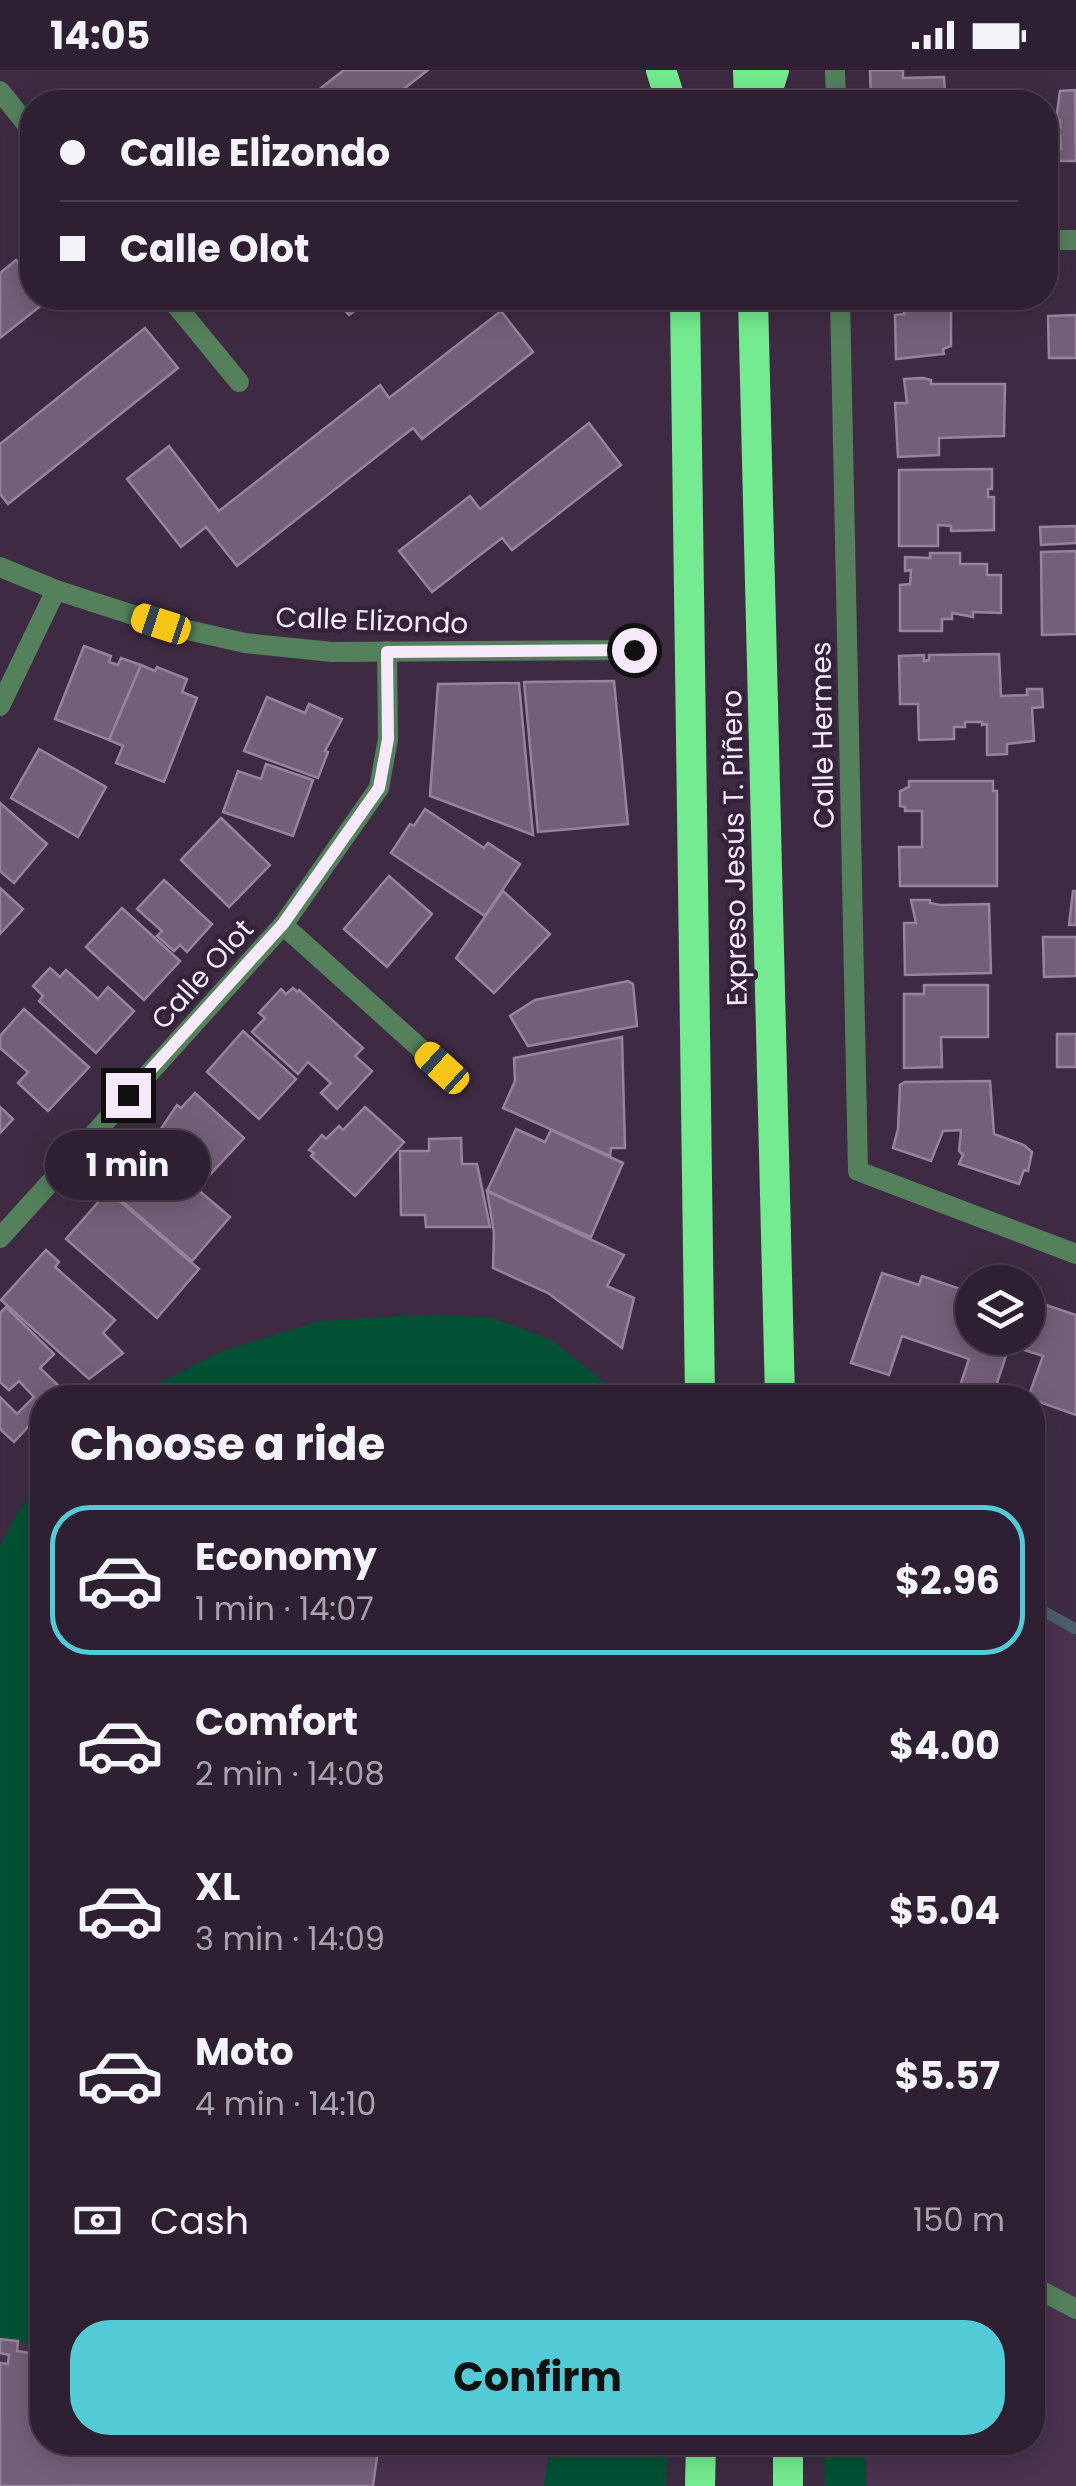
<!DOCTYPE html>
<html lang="en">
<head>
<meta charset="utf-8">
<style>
	body { margin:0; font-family:Poppins,sans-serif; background:#36283a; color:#f1f3f6; height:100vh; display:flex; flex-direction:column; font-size:38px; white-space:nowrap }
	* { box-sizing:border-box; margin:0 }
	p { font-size:32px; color:#a7a3ac }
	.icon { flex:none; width:55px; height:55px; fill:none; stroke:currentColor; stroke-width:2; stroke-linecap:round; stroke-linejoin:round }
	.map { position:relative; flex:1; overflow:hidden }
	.sheet { position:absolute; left:30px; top:1315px; width:1015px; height:1070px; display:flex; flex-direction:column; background:#2e2032; border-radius:40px; box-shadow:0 5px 25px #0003,0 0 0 2px #493e4d }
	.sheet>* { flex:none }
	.top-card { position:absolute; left:20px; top:20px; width:1038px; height:220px; border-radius:40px; box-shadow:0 5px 25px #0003,0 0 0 2px #493e4d; display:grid; align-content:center; height:220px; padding:0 40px; background:#2e2032 }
	.buttons { position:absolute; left:955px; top:1195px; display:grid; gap:20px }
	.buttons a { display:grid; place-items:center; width:90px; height:90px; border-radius:50%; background:#2e2032; box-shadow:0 5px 25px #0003,0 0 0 2px #493e4d; font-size:50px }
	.end { position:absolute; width:45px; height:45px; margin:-22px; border:12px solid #f6eafa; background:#111; box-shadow:0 0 0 5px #111 }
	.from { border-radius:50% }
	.bubble { position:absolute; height:70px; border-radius:35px; background:#2e2032; box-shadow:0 5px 25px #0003,0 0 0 2px #493e4d; font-size:32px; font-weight:700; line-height:70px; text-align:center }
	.car { position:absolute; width:30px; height:60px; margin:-30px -15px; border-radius:12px; box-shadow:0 0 8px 2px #0007; background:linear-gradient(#f5c518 24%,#345 0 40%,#f5c518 0 76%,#345 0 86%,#f5c518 0) }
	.top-card b { display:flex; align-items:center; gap:35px; height:95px; font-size:38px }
	.top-card b+b { border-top:2px solid #493e4d }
	.top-card i { width:25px; height:25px; background:#f1f3f6 }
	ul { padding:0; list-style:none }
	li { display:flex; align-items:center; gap:30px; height:150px; margin:0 20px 15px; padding:0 20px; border:5px solid transparent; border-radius:40px }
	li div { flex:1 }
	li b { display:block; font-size:38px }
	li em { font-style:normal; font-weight:700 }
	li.active { border-color:#52cbd7 }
	li>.icon { width:90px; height:90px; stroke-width:1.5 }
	h2 { padding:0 40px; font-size:45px; line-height:120px }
	.pay { display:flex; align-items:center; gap:25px; height:110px; padding:0 40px; font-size:38px }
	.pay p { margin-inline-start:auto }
	.action { display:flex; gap:20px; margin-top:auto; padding:20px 40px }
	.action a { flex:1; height:115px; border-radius:40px; background:#52cbd7; color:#111; font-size:40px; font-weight:700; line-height:115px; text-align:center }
	.status { display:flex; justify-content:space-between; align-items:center; height:70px; padding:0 50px; background:#2e2032; direction:ltr }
	.status svg { height:28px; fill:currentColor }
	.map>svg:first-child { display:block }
	.built { fill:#4a3351 }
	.green { fill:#025135 }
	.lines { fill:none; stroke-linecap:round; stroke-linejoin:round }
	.stream { stroke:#4d5e6b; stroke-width:11 }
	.building { fill:#745f79; stroke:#98829d; stroke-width:2.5 }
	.minor { stroke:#54815c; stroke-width:20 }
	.motorway { stroke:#74eb90; stroke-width:30 }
	.route { stroke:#f6eafa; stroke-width:12 }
	.labels { text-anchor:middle; stroke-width:9; stroke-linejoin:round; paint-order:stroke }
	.street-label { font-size:28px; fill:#f6eafa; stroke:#332239 }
</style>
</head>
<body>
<div class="status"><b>14:05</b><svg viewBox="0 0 49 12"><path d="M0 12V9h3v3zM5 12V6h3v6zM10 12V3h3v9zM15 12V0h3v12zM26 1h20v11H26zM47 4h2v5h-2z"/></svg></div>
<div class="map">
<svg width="1076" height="2416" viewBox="0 0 1076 2416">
	<rect width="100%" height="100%" fill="#3e2b43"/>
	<g class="built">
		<path d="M1033,1535L1076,1565V2416H866L865,2373L1032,2372Z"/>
		<path d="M0,2269L42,2276V2372L551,2373L544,2416H0Z"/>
	</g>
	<g class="green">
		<path d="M417,1245L489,1247L550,1269L623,1327H132L222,1281L320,1251Z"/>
		<path d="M42,1414V2276L0,2269V1476L19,1440Z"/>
		<path d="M551,2373H668L666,2416H544Z"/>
		<path d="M824,2373H865L866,2416H825Z"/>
	</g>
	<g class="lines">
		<path class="stream" d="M1032,1535L1076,1559"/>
	</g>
	<g class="building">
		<path d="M344,0H428L387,32H303Z"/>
		<path d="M870,0H903V8L944,7L945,24L961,32H871Z"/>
		<path d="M1075,20L1076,91H1057L1056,79H1061L1060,66H1056V57H1060V50H1056L1060,21Z"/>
		<path d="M1048,73L1049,117H1045V74Z"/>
		<path d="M16,190L32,210V228L48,230L0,268V203Z"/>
		<path d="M335,228H372L349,245Z"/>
		<path d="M904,228H951V276L943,279L944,284L896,289L895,245L904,244Z"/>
		<path d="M501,241L533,282L422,369L413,358L237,496L206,457L181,477L127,409L169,376L219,441L380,315L389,328Z"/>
		<path d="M1076,245V288H1049L1048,246Z"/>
		<path d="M145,258L178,298L8,434L0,424V374Z"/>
		<path d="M923,308L931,310V314H1005L1004,366L939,368V385L898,387L895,333H907L904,309Z"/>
		<path d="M589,353L621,395L512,480L502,468L432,522L399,481L470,426L480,439Z"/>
		<path d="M992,399V419H988V427H994V460L951,461V456L938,455V476H899V400Z"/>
		<path d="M1076,456V473L1041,475L1040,457Z"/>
		<path d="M1076,481V564L1042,565L1041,482Z"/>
		<path d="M930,483H960V494H987V505H1001V543L973,542V547L952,543V549H942V561H900V515L910,514L911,500L905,501V487L930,488Z"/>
		<path d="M84,576L111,586L109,592L118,595L121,588L141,595L109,670L55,649Z"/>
		<path d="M999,584L1001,626L1027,625V619H1042L1043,637L1032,638L1034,671L1007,674V684L987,685V654L982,655V652H965V657H954V669L919,670L918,634H900L899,586L924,585V591L929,590V585Z"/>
		<path d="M141,595L155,601L157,597L187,609L182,622L197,628L164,712L116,693L123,676L109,670Z"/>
		<path d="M614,611L628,754L538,762L524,612Z"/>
		<path d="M519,613L533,765L430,726L438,614Z"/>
		<path d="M267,627L305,643L309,634L342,649L325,681L328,682L318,708L244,681Z"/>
		<path d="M39,679L106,717L78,767L11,728Z"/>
		<path d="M266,694L313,710L293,766L223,742L238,701L261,709Z"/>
		<path d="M909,711H993V721H997V816H900L899,777H922V741H905V737L900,736V721L909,717Z"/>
		<path d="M0,733L47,774L14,813L0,801Z"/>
		<path d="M425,739L484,778L488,773L520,794L485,846L391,783L410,754L414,756Z"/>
		<path d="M221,748L270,795L229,837L181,790Z"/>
		<path d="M389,806L432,844L387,897L344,859Z"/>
		<path d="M164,810L212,854L187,882L180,875L174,881L157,866L162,861L137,839Z"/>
		<path d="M0,818L23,839L0,864Z"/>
		<path d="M503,821L550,864L494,923L456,888Z"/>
		<path d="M1073,821H1076V855H1069Z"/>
		<path d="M911,830H930V833L940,835L989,834L991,903L905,905L904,853H916Z"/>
		<path d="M122,838L180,891L144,930L86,877Z"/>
		<path d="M1043,867H1076V906L1044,907Z"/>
		<path d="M50,898L60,907L66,900L98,929L108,917L134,941L96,983L39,931L43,926L33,916Z"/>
		<path d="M628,911L633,914L637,956L528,976L510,946L535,930Z"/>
		<path d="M924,915H988V967H941L942,997L904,998V924H924Z"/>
		<path d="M293,918L297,922L299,920L363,978L355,986L372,1001L337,1039L321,1023L331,1013L308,992L298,1004L252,962L265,948L259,943L281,919L286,924Z"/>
		<path d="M24,939L89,997L48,1041L18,1013L28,1002L0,978V966Z"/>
		<path d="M243,961L296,1009L259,1049L207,1002Z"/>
		<rect x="1057" y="964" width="19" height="33"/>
		<path d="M622,967L625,1078H611L610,1086L503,1038L515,1011L514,988Z"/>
		<path d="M990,1011L994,1064L1024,1075L1032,1082L1028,1101L1024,1100L1019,1114L959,1094L963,1085L959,1081L961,1060L943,1061L931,1091L893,1078L898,1059L900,1015L905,1012Z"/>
		<path d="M195,1023L244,1068L205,1110L156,1066L177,1035L181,1038Z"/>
		<path d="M0,1037L13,1049L0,1063Z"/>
		<path d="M365,1037L404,1072L355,1126L311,1086L314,1083L309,1080L322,1065L326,1069L339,1056L343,1060Z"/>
		<path d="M516,1059L545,1072L551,1060L623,1093L591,1167L487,1121Z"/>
		<path d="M461,1068L462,1094H477L490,1157H426L425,1145H401L400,1081H429V1069Z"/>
		<path d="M149,1075L165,1089L170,1084L189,1100L183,1107L230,1147L192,1191L109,1120Z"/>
		<path d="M108,1121L199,1199L157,1248L66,1169Z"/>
		<path d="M487,1121L624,1185L607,1216L634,1228L622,1278L548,1223L493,1198L494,1163Z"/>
		<path d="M46,1180L59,1192L55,1197L115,1250L103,1263L123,1283L89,1309L1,1230Z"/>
		<path d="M882,1203L919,1215L922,1206L972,1223V1268H1012L992,1328H956L969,1289L902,1266L889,1305L851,1293Z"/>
		<path d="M1028,1229L1076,1245V1345L1028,1328L1043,1286L1018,1278L1022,1268H1028Z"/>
		<path d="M6,1237L54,1284L40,1298L63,1320L56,1328H42V1342L14,1372L0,1359V1327L17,1344L34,1327L19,1311L9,1320L0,1312V1243Z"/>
		<path d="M0,2269L18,2271L17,2281L42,2285V2372H379L373,2416H0V2293L8,2294L9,2285L0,2283Z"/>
	</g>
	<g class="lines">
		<g class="minor">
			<path d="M835,0L836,32"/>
			<path d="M0,21L32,61"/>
			<path d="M1045,170H1076"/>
			<path d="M170,228L239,312"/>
			<path d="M840,228L858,1101L1076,1184"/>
			<path d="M0,497L56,520L161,554L245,573L332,582L634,580"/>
			<path d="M0,636L56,520"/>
			<path d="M283,855L442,998"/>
			<path d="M0,1168L283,855L379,718L388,669L387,581"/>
			<path d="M1032,2216L1076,2239"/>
		</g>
		<g class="motorway">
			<path d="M661,0L671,32"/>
			<path d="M748,0L749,32"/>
			<path d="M764,32L774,0"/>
			<path d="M685,228L700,1328"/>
			<path d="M753,228L780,1328"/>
			<path d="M788,2372V2416"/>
			<path d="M700,2416L701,2372"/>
		</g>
	</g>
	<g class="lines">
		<path class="route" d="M128,1025L283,854L379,718L388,669L387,582L634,580"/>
	</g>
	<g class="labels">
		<g class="street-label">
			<text transform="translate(372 550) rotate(2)" y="10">Calle Elizondo</text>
			<text transform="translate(822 665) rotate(-91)" y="10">Calle Hermes</text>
			<text transform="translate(734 778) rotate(-91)" y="10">Expreso Jesús T. Piñero</text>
			<text transform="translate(202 904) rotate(-48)" y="10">Calle Olot</text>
		</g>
	</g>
</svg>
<div class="buttons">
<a><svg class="icon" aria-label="layers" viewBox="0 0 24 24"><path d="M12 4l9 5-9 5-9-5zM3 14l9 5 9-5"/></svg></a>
</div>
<i class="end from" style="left:634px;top:580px"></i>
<i class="end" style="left:128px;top:1025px"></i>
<div class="bubble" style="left:45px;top:1060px;width:165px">1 min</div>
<i class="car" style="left:161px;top:554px;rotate:288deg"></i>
<i class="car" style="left:442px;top:998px;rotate:312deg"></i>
<div class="top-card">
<b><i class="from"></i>Calle Elizondo</b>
<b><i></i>Calle Olot</b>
</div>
<section class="sheet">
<h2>Choose a ride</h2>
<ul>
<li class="active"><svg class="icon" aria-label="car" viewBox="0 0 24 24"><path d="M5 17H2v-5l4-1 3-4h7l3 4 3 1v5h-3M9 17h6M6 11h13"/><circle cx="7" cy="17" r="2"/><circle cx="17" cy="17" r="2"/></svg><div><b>Economy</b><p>1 min · 14:07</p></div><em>$2.96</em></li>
<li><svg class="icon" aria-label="car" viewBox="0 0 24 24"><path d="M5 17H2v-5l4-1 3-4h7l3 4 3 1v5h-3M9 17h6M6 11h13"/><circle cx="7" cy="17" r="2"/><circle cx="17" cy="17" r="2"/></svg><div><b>Comfort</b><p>2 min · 14:08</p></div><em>$4.00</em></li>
<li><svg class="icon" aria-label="car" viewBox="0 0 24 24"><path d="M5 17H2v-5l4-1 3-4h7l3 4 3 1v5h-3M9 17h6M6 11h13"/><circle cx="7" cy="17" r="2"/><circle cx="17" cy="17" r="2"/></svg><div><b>XL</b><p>3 min · 14:09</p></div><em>$5.04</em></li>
<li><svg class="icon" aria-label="car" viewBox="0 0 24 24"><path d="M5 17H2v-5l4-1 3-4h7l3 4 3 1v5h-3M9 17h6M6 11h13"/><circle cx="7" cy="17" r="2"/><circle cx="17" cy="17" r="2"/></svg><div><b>Moto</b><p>4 min · 14:10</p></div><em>$5.57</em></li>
</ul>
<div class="pay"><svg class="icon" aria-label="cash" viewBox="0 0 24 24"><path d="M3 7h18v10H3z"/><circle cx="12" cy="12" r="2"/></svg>Cash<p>150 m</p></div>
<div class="action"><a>Confirm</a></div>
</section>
</div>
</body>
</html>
